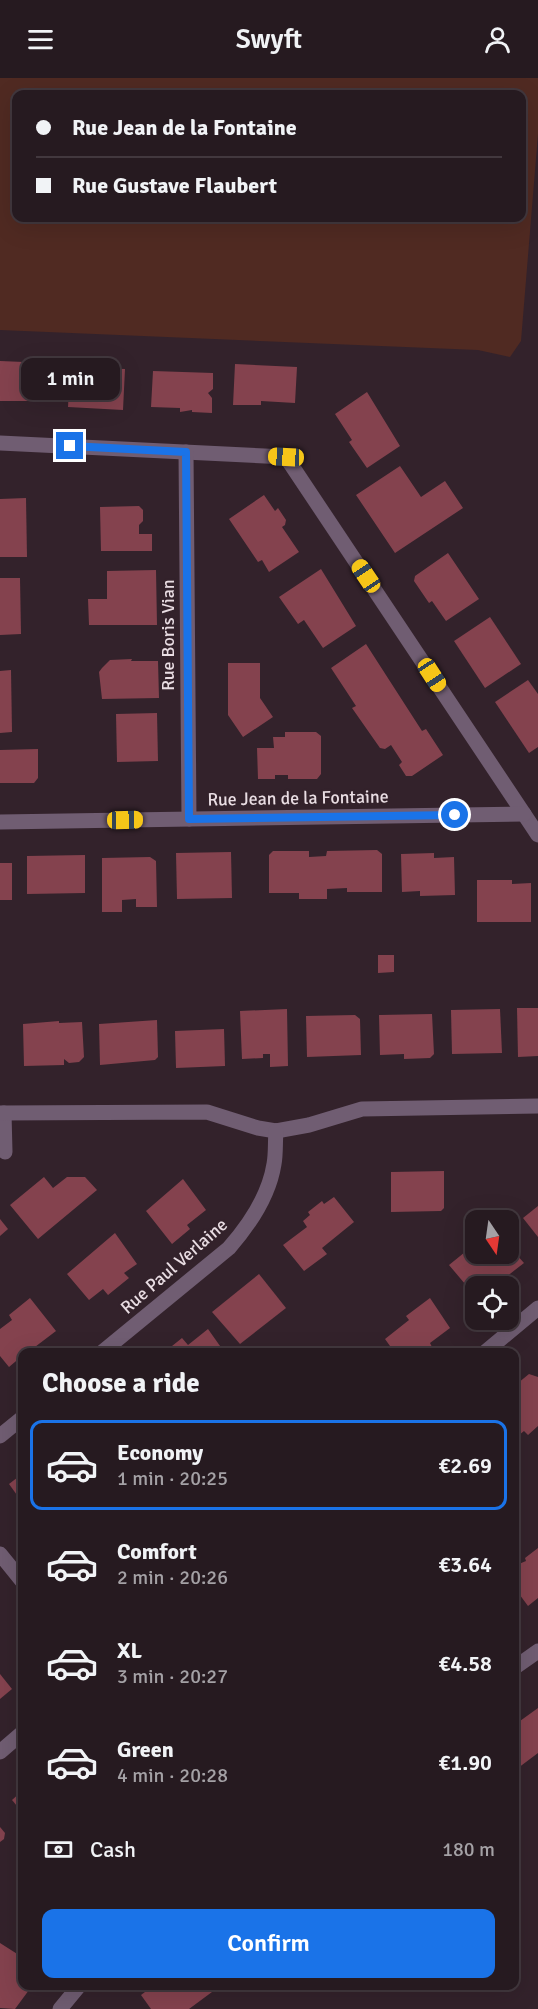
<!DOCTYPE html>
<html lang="en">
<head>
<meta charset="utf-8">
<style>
	body { margin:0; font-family:Signika,sans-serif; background:#2e2329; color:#f1f3f6; height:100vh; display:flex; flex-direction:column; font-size:22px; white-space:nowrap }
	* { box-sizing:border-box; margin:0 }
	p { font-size:20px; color:#a4a1a5 }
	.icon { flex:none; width:33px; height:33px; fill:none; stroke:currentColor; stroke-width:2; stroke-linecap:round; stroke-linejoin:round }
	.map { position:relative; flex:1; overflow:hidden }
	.sheet { position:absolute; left:18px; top:1270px; width:501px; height:642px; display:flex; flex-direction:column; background:#261a20; border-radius:12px; box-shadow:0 6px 24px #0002,0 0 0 2px #42383e }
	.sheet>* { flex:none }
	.hud { position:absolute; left:12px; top:12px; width:514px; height:132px; border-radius:12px; box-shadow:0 6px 24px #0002,0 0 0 2px #42383e; display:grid; align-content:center; height:132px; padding:0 24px; background:#261a20 }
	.needle { width:39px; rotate:167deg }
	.fabs { position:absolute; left:465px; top:1132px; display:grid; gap:12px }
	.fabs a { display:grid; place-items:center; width:54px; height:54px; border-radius:12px; background:#261a20; box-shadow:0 6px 24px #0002,0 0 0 2px #42383e; font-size:30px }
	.end { position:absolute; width:27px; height:27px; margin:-14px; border:8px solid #1a73e8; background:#fff; box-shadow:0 0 0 3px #fff }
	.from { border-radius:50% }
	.bubble { position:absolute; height:42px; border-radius:12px; background:#261a20; box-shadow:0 6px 24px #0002,0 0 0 2px #42383e; font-size:20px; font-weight:600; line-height:42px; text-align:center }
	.car { position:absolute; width:18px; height:36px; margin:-18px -9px; border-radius:8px; box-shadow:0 0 4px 2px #0007; background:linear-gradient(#f5c518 24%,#345 0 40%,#f5c518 0 76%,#345 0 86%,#f5c518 0) }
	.hud b { display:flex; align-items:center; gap:21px; height:57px; font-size:22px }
	.hud b+b { border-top:2px solid #42383e }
	.hud i { width:15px; height:15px; background:#f1f3f6 }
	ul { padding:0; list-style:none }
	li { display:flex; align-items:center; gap:18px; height:90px; margin:0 12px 9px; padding:0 12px; border:3px solid transparent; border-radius:12px }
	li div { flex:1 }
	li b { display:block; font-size:22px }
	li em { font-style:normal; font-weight:600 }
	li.on { border-color:#1a73e8 }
	li>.icon { width:54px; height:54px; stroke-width:1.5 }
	h2 { padding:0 24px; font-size:27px; line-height:72px }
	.pay { display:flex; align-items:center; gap:15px; height:66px; padding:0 24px; font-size:22px }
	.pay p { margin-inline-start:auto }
	.button { display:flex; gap:12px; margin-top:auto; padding:12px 24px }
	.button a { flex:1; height:69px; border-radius:12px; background:#1a73e8; color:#fff; font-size:24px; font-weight:600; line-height:69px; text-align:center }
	header { display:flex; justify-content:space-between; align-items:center; height:78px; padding:0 24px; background:#261a20; font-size:27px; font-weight:600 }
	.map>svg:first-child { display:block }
	.green { fill:#502a22; fill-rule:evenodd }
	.building { fill:#84424e }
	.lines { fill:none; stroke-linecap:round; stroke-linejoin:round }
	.service { stroke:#705d72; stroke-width:15 }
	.minor { stroke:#705d72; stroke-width:15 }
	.route { stroke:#1a73e8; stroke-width:8 }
	.labels { text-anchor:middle; stroke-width:4.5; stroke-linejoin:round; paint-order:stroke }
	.street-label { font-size:18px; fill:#e9dde3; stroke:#33222b }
</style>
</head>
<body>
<header><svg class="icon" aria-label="menu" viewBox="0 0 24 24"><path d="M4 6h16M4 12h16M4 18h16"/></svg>Swyft<svg class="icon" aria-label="person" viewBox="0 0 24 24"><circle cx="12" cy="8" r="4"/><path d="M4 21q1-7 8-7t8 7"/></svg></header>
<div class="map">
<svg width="538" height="1931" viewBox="0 0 538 1931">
	<rect width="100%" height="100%" fill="#33222b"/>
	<path class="green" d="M0,0H538V56L521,263L510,279L478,272L0,252ZM16,16H522V140H16Z"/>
	<g class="building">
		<path d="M24,281L53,283L52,319L48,323H0V283L24,284Z"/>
		<path d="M235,286L297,289L295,325L261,323V327H233Z"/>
		<path d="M97,290L125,291L123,332L68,329L70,292L97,293Z"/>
		<path d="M153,293L213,295V311L208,315L212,320V335L192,334V332L180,334V330L151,329Z"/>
		<path d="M367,314L400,368L367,390L349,364L352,362L335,336Z"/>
		<path d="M400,388L421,419L445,403L463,430L395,475L356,417Z"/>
		<path d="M264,417L275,433L278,430L286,442L285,447L282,449L299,474L269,494L262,482L258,484L229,441Z"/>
		<path d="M26,420L27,479H0V421Z"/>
		<path d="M139,428L143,432V443L139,447V456H152V473H101L100,429Z"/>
		<path d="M448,475L479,521L446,543L432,523L429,525L414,503L415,498Z"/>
		<path d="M321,491L356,548L323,570L304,542L298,546L279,519Z"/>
		<path d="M156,492L157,547H89L88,521H107V493Z"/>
		<path d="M0,500H20L21,556L0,557Z"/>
		<path d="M490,539L521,586L485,610L454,563Z"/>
		<path d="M366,566L422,653L426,651L443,677L412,698H406L399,687L402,684L391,667L385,671L380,670L352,630L356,628L331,590Z"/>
		<path d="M132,581L131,583H158L159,620L102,621L99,594L102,590L110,582Z"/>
		<path d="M228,585H260V620L273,639L243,659L228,637Z"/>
		<path d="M11,592L12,654L0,655V593Z"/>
		<path d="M528,602L538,616V669L529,675L495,624Z"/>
		<path d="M157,635L158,683L117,684L116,636Z"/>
		<path d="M285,654H316L321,658V696L317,701H288V697H275V701H258L257,670H274L273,659H285Z"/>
		<path d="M38,671V700L34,705H0V672Z"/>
		<path d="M377,772L382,776V814H347V810L327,811V821H299V815H269V777L273,773H309V779L326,778L327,773Z"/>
		<path d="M231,774L232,820L177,821L176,775Z"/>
		<path d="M434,775V780L454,779L455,817L420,818V813L402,814L401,776Z"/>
		<path d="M85,777V815L27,816V778Z"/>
		<path d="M150,779L156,783L157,829H136V821L122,822V834H102V780Z"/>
		<rect x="0" y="785" width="12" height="37"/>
		<path d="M477,802H512V806L531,805V844H477Z"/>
		<path d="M378,877H394V894L378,895Z"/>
		<path d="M517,930H538V978L518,979Z"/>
		<path d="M287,931L288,988L270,989V976H263V980L242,981L240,933Z"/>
		<path d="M500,931L502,975L452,976L451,932Z"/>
		<path d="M432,936L434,976L430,980L404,981V976L380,977L379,937Z"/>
		<path d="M355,937L360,941L361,977L307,979L306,938Z"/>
		<path d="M157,942L158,979L155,982L100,987L99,946Z"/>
		<path d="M59,943V945L82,944L84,979L79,984L69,985L64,981V987L24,988L23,946Z"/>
		<path d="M224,951L225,988L176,990L175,953Z"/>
		<path d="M444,1093V1130L441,1133L391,1134V1094Z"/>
		<path d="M44,1099L53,1110L67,1099H85L97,1112L38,1161L10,1127Z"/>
		<path d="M183,1101L206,1132L187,1147L190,1151L172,1166L146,1133Z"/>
		<path d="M334,1119L354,1144L322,1170L327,1176L304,1193L283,1167L307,1149L303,1143L310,1137L308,1134L322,1123L324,1126Z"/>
		<path d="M538,1128V1159L523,1140Z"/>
		<path d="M0,1141L8,1151L0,1158Z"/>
		<path d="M115,1155L137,1186L124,1195L129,1200L108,1217L103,1211L89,1222L67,1196Z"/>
		<path d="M476,1160V1176H508V1167L524,1185L493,1209H476V1219L449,1187L470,1170L468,1167Z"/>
		<path d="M259,1196L286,1230L240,1266L212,1234Z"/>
		<path d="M30,1220L56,1253L27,1275H22V1278L9,1289L0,1278V1251L12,1242L9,1237Z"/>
		<path d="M430,1220L450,1250L430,1265L432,1269L424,1275H395L385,1261L409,1242L406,1238Z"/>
		<path d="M208,1251L225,1275H169L167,1272L182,1260L188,1267Z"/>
		<path d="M529,1296L538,1299V1348L528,1357L524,1353L514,1361V1301L518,1305Z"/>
		<path d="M22,1396V1424L9,1406Z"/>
		<path d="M538,1470V1520L528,1528L514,1509V1488L526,1483L525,1480Z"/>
		<path d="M0,1596L12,1611L0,1621Z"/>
		<path d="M538,1630V1675L518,1690L514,1685V1642L517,1640L520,1643Z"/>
		<path d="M22,1713V1734L12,1722Z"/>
		<path d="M0,1749L5,1755L4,1761L0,1764Z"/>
		<path d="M0,1865L22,1879V1899L19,1904L29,1912L15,1931L0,1930Z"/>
		<path d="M153,1908H208L212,1914L189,1931H151L141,1917Z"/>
	</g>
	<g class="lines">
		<path class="service" d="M4,1035L5,1074"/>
		<g class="minor">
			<path d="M0,365L286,379L538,757"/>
			<path d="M186,374L189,741"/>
			<path d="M0,744L524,736"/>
			<path d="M0,1035L207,1034L258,1050L276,1053L309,1047L362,1031L538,1028"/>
			<path d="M101,1275L229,1170C250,1146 269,1118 274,1086C276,1076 275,1064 276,1053"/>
			<path d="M484,1275L538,1230"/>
			<path d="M0,1358L22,1340"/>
			<path d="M0,1476L22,1503"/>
			<path d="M514,1590L538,1573"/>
			<path d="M0,1674L22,1655"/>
			<path d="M60,1931L79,1908"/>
		</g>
	</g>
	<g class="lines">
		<path class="route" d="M70,368L186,374L189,741L455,737"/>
	</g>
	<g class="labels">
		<g class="street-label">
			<text transform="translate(168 557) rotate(-90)" y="6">Rue Boris Vian</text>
			<text transform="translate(298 720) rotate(-1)" y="6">Rue Jean de la Fontaine</text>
			<text transform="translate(174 1188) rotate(-41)" y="6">Rue Paul Verlaine</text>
		</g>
	</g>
</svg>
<div class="fabs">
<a><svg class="needle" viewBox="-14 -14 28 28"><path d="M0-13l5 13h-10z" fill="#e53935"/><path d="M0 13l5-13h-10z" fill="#a4a1a5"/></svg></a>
<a><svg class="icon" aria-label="locate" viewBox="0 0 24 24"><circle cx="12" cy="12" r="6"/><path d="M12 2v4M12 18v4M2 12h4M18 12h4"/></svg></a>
</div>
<i class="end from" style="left:455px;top:737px"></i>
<i class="end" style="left:70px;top:368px"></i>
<div class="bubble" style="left:21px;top:280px;width:99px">1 min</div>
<i class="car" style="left:286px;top:379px;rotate:273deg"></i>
<i class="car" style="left:366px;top:498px;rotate:326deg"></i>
<i class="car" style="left:432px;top:597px;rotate:147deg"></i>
<i class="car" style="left:125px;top:742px;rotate:89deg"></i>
<div class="hud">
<b><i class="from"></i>Rue Jean de la Fontaine</b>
<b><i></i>Rue Gustave Flaubert</b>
</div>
<section class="sheet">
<h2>Choose a ride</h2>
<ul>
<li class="on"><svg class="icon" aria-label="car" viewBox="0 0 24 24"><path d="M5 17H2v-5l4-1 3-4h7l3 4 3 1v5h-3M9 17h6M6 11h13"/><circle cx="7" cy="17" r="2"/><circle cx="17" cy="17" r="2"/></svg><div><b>Economy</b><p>1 min · 20:25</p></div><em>€2.69</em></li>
<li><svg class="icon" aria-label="car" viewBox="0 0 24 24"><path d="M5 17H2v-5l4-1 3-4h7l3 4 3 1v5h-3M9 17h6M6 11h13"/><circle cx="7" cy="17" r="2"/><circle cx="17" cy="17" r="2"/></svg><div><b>Comfort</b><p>2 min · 20:26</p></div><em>€3.64</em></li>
<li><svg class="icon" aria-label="car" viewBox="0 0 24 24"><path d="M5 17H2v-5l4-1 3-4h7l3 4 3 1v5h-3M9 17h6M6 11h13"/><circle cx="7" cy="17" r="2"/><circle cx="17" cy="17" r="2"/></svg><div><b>XL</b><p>3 min · 20:27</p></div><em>€4.58</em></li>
<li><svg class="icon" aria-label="car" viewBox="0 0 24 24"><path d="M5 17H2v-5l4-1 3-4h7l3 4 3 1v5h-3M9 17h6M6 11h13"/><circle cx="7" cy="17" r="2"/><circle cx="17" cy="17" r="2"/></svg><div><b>Green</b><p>4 min · 20:28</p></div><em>€1.90</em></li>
</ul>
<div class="pay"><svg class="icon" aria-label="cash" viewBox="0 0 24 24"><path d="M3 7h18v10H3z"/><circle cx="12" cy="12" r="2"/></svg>Cash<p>180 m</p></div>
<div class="button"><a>Confirm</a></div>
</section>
</div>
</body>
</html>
